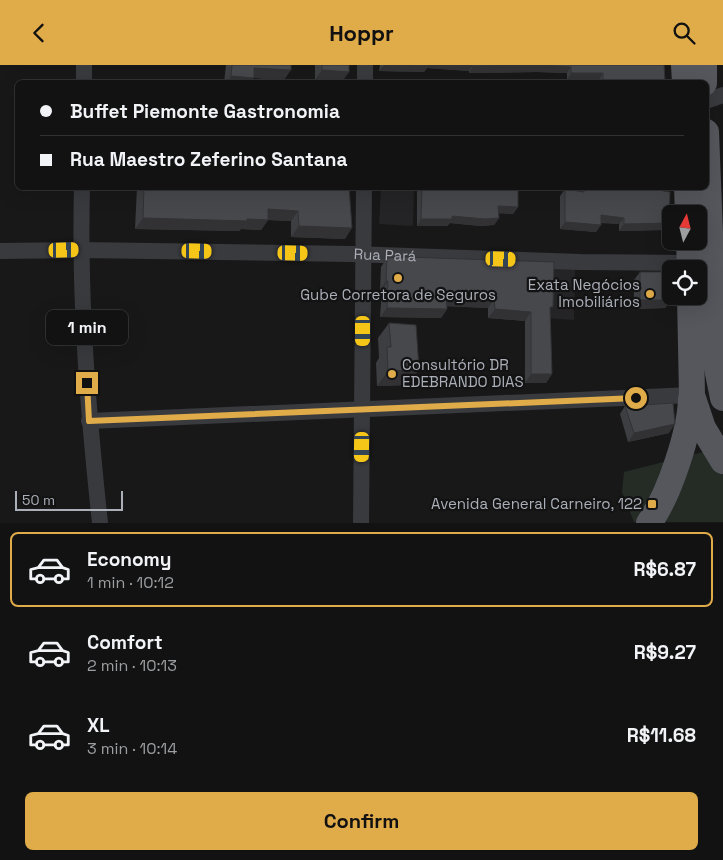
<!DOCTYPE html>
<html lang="en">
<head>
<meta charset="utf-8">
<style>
	body { margin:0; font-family:"Space Grotesk",sans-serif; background:#1b1b1c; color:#f1f3f6; height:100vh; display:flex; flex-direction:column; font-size:19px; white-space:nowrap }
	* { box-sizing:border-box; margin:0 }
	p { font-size:16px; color:#9c9ea0 }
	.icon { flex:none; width:28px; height:28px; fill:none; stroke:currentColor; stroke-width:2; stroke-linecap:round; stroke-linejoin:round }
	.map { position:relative; height:458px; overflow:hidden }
	.details { display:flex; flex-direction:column; background:#121213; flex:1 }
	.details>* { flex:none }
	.banner { position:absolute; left:15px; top:15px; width:694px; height:110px; border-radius:8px; box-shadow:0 5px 20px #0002,0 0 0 1px #313233; display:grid; align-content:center; height:110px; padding:0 25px; background:#121213 }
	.needle { width:32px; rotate:7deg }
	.tools { position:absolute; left:662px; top:140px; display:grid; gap:10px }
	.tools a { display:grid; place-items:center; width:45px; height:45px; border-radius:8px; background:#121213; box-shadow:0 5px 20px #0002,0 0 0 1px #313233; font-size:25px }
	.scale { position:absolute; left:15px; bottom:12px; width:108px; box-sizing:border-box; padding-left:5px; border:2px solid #abafb8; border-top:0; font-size:14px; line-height:18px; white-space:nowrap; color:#abafb8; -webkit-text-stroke:4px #131314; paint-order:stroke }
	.end { position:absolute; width:22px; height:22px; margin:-11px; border:6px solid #e0ab49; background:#111; box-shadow:0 0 0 2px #111 }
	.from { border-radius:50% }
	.bubble { position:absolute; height:35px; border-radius:8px; background:#121213; box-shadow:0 5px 20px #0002,0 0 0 1px #313233; font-size:16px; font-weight:800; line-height:35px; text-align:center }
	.car { position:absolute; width:15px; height:30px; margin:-15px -8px; border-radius:6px; box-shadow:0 0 4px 1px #0007; background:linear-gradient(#f5c518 24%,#345 0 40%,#f5c518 0 76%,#345 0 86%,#f5c518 0) }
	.banner b { display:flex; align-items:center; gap:18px; height:48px; font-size:19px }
	.banner b+b { border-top:1px solid #313233 }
	.banner i { width:12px; height:12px; background:#f1f3f6 }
	ul { padding:9px 0 0; list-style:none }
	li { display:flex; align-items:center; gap:15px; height:75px; margin:0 10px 8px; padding:0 15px; border:2px solid transparent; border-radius:8px }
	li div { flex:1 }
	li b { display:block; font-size:19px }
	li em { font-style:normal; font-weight:800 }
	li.selected { border-color:#e0ab49 }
	li>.icon { width:45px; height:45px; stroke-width:1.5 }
	.primary-button { display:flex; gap:10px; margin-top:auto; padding:10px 25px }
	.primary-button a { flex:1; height:58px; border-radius:8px; background:#e0ab49; color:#111; font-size:20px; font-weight:800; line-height:58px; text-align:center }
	header { display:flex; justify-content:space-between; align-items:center; height:65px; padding:0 25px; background:#e0ab49; color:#111; font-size:22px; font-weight:800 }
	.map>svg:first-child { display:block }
	.built { fill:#242426 }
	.green { fill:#242c25 }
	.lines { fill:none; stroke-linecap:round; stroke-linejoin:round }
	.minor { stroke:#393a3e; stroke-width:16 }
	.primary { stroke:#55575d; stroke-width:26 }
	.wall { fill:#3d3e41 }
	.shaded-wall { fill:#323235 }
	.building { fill:#47484c; stroke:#323235 }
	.route { stroke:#e0ab49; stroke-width:6 }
	.poi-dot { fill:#e0ab49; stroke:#131314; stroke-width:2 }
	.labels { text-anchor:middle; stroke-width:4.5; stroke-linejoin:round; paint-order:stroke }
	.street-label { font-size:15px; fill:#abafb8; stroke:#131314 }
	.poi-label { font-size:15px; fill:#abafb8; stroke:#131314; text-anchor:end }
</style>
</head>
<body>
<header><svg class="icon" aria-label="back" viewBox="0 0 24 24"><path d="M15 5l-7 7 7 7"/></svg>Hoppr<svg class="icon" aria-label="search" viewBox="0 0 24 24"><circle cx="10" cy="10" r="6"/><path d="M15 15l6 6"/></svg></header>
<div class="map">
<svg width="723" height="458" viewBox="0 0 723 458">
	<rect width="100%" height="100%" fill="#181819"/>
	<g class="built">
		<path d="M381,123H414L413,161L379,159Z"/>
		<path d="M548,200L575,202L574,255L546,253Z"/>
	</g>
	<path class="green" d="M707,386L723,409V457H634L622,427L624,407Z"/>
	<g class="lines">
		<g class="minor">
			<path d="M84,0V18"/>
			<path d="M365,18V0"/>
			<path d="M706,36L723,30"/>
			<path d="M82,122C79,235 88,346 100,458"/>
			<path id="s1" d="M0,186L81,185L351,189L580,197L690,198"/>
			<path d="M89,356L692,330"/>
			<path d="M361,458L364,122"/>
		</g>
		<g class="primary">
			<path d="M684,0L685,18"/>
			<path d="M704,0V18"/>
			<path d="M706,67L715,293L723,333"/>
			<path d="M687,122L688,149"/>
			<path d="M689,176L690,204"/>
			<path d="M690,231L692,330L703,363L723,396"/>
			<path d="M649,458C669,431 690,367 691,334"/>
		</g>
	</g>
	<g class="wall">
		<path d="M226,0H291L284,15L253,13L251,18H224Z"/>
		<path d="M315,0H349L342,17L315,15Z"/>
		<path d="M380,0H664L665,18H598L599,15H567V8L537,7L469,8V6L427,3L424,7L379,6Z"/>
		<path d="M137,122H349L345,174L291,172V156L268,155L261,165L241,164L239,166L135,164Z"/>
		<path d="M417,122H518V142L513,149L498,148L499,153L494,160L480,161L450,158L447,161H417Z"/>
		<path d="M580,122H663L669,158L664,165L619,166V159L601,158L596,167L560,164V131L565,124L580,126Z"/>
		<path d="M387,193L550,246L552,309L546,318H525V256L488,253V243L447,241V244L441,253L380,252L382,225H380L381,202Z"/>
		<path d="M640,207L671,235L665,243L634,244V215Z"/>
		<path d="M389,258L419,304L409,320L377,321L376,298L379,293L378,273Z"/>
		<path d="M625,341L669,368L628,377L620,349Z"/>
	</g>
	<g class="shaded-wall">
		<path d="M384,0H473L469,6L427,3L424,7L379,6Z"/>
		<path d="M541,0L571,2L567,8L537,7L469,8L473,1Z"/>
		<path d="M254,3L291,5L284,15L253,13L251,18H227L231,11Z"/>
		<path d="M322,5L349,7L342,17L315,15Z"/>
		<path d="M571,8H603L599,15H567Z"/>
		<path d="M498,141L518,142L513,149L494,148Z"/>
		<path d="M268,144L298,146L291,156L268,155L261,165L241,164L239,166L135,164L143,153L247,154Z"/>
		<path d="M601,150L624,153L619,159L596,157Z"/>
		<path d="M452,151L499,153L494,160L480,161L450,158L447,161H417L421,154Z"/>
		<path d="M565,157L601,160L596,167L560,164Z"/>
		<path d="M669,158L664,165L619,166L624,159Z"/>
		<path d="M299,161L352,163L345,174L291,172Z"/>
		<path d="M386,216H388L382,225H380Z"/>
		<path d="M446,232L494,234L488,243L440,241Z"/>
		<path d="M640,235H671L665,243L634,244Z"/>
		<path d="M387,243L447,244L441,253L380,252Z"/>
		<path d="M495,244L531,247L525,256L488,253Z"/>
		<path d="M419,304L409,320L377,321L388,306Z"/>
		<path d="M531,309H552L546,318H525Z"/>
		<path d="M675,359L669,368L628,377L634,368Z"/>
	</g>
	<g class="building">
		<path d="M232,0H291V5L254,3V13L231,11Z"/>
		<path d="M322,0H349V7L322,5Z"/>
		<path d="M384,0H429V1Z"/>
		<path d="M473,0H664L665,18H603V8H571V2L541,0L473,1Z"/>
		<path d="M144,122H349L352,163L299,161L298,146L268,144V155L247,154V156L143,153Z"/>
		<path d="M422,122H518V142L498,141L499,153L485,154L452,151V154H421Z"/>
		<path d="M584,122H663V126L670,127L669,158L624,159V153L601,150V160L565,157V124L584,127Z"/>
		<path d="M406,192L554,197L553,242H550L552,309H531V247L495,244L494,234L446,232L447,244L387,243L388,216H386L387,193Z"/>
		<rect x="640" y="207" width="31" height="28"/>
		<path d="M389,258L416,260L419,304L388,306L387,282H391Z"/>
		<path d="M673,338L675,359L634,368L625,341Z"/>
	</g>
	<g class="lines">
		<path class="route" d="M87,318L89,356L636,333"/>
	</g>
	<g class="poi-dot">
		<circle cx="398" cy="213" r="5"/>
		<circle cx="650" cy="229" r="5"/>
		<circle cx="392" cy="309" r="5"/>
		<rect x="647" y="434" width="10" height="10" rx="2.5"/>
	</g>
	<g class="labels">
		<g class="street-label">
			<text dy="5" stroke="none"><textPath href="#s1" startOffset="385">Rua Pará</textPath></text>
		</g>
		<g class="poi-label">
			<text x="640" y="225">Exata Negócios<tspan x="640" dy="17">Imobiliários</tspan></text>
			<text x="398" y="235" text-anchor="middle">Gube Corretora de Seguros</text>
			<text x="402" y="305" text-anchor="start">Consultório DR<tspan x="402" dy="17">EDEBRANDO DIAS</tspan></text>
			<text x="642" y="444">Avenida General Carneiro, 122</text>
		</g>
	</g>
</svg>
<div class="tools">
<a><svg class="needle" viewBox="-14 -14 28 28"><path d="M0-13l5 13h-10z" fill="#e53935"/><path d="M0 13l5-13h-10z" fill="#9c9ea0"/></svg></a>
<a><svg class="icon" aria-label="locate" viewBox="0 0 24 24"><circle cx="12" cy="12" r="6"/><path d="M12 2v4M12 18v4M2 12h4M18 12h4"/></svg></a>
</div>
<div class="scale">50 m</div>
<i class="end from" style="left:636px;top:333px"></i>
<i class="end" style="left:87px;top:318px"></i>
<div class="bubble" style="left:46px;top:245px;width:82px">1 min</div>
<i class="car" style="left:64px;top:185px;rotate:89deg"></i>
<i class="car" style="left:197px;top:186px;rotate:91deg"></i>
<i class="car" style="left:293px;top:188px;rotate:91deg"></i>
<i class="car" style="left:501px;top:194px;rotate:92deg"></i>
<i class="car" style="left:363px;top:266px;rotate:180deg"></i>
<i class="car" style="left:362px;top:382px;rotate:181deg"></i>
<div class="banner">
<b><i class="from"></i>Buffet Piemonte Gastronomia</b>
<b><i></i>Rua Maestro Zeferino Santana</b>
</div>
</div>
<section class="details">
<ul>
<li class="selected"><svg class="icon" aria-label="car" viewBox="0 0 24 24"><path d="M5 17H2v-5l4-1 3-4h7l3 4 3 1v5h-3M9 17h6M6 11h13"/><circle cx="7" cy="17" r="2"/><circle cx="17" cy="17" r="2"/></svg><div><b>Economy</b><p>1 min · 10:12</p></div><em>R$6.87</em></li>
<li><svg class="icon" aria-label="car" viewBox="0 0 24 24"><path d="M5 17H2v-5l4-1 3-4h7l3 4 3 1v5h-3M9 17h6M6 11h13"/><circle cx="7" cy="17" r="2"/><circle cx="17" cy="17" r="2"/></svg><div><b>Comfort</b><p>2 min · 10:13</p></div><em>R$9.27</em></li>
<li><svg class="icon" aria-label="car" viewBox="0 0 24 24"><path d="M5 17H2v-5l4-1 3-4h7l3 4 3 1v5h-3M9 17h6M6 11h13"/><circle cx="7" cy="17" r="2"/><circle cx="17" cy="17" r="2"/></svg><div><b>XL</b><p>3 min · 10:14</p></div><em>R$11.68</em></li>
</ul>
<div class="primary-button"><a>Confirm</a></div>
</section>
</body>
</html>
